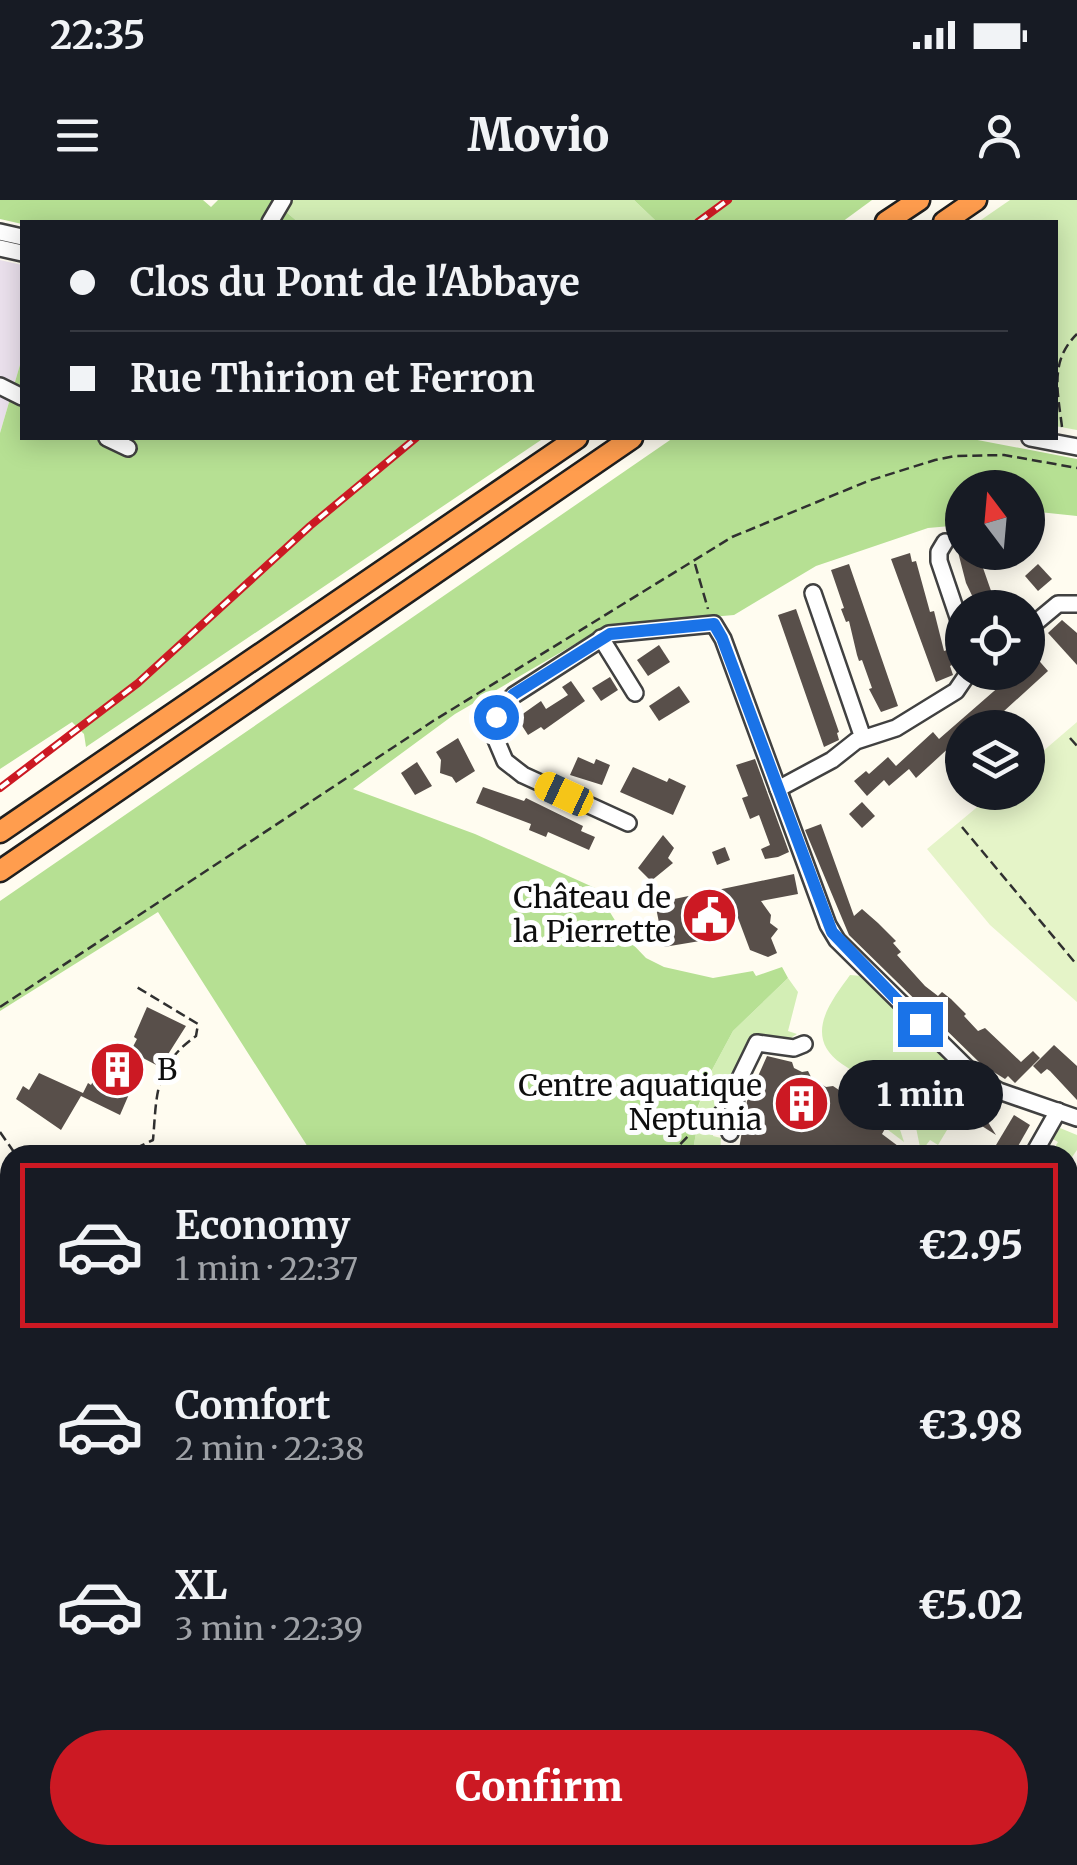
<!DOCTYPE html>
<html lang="en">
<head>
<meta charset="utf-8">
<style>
	body { margin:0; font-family:Merriweather,serif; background:#20242c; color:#f1f3f6; height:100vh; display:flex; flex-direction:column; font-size:38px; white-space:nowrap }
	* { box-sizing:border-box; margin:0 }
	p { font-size:32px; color:#9ea1a6 }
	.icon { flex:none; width:55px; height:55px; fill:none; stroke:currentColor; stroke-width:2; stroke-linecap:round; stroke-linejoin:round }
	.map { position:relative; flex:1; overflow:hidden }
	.panel { position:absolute; left:0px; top:945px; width:1078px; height:720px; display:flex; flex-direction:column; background:#171b24; border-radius:30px 30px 0 0; box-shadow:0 5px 25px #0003 }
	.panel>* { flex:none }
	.top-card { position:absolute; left:20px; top:20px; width:1038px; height:220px; border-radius:0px; box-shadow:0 5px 25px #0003; display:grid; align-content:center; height:220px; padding:0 50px; background:#171b24 }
	.needle { width:65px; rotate:344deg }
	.fabs { position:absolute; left:945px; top:270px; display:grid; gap:20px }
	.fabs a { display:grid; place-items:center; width:100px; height:100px; border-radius:50%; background:#171b24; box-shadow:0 5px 25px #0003; font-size:50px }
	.end { position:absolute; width:45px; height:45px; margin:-22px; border:12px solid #1a73e8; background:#fff; box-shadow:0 0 0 5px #fff }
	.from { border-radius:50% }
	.bubble { position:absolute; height:70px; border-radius:35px; background:#171b24; box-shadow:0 5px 25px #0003; font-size:32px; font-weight:800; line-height:70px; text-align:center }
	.car { position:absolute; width:30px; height:60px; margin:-30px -15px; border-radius:12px; box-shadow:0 0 8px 2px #0007; background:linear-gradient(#f5c518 24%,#345 0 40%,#f5c518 0 76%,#345 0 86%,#f5c518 0) }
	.top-card b { display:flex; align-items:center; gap:35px; height:95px; font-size:38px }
	.top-card b+b { border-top:2px solid #363941 }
	.top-card i { width:25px; height:25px; background:#f1f3f6 }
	ul { padding:18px 0 0; list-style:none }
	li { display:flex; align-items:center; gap:30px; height:165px; margin:0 20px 15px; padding:0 30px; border:5px solid transparent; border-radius:0px }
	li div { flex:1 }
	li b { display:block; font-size:38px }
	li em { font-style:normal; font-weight:800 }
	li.on { border-color:#cc1923 }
	li>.icon { width:90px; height:90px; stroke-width:1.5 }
	.primary-button { display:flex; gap:20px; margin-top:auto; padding:20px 50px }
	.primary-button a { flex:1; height:115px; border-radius:60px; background:#cc1923; color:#fff; font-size:40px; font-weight:800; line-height:115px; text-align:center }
	.status { display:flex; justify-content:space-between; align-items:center; height:70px; padding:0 50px; background:#171b24; direction:ltr }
	.status svg { height:28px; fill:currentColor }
	header { display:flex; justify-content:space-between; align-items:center; height:130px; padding:0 50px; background:#171b24; font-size:45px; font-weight:800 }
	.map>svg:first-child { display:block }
	.industrial { fill:#ece2ee }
	.farmland { fill:#f8f4cd }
	.green { fill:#d3eeb5 }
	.forest { fill:#b6e093 }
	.pitch { fill:#e5f4c8 }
	.building { fill:#584f4a }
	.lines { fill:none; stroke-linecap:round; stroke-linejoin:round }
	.minor-casing { stroke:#414141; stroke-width:20 }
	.major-casing { stroke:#1f1f1f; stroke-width:22 }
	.highway-casing { stroke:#1f1f1f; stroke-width:25 }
	.path { stroke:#303030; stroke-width:2.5; stroke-dasharray:10 5; stroke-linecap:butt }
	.minor { stroke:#fff; stroke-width:15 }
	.major { stroke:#ffd660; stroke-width:18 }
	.highway { stroke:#ff9d4e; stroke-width:20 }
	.rail-casing { stroke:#cc1923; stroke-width:8 }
	.rail { stroke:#fff; stroke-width:4; stroke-dasharray:11; stroke-linecap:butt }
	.route { stroke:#1a73e8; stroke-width:12 }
	.labels { text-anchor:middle; stroke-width:10; stroke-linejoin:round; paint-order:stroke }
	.poi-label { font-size:30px; fill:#0e0e0e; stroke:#fff; text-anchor:end }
</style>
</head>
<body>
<div class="status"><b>22:35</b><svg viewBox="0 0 49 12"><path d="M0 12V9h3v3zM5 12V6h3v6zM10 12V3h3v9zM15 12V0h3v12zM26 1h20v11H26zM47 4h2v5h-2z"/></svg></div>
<header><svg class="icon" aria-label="menu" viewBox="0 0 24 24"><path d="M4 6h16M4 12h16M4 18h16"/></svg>Movio<svg class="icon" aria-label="person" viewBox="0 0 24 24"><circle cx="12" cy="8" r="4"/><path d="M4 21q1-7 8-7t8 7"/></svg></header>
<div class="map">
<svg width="1077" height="1665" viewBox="0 0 1077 1665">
	<rect width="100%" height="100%" fill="#fffcf0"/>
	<path class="industrial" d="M0,60L22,65V158L0,233Z"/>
	<path class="farmland" d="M0,1242L10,1249V1367L0,1369Z"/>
	<g class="green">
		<path d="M272,0H634L657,22H298Z"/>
		<path d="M1010,0H1077V230L1055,226V22H978Z"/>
		<path d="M850,775L862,776L949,860L956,869L954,877L949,878L947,872C927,876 906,883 885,882C869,882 855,873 842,864C801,836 833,799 850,775Z"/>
		<path d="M788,778L798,792L788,831L797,834L786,841L754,834L726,897L718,898L713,936L721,938L720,955H692L697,928L694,918L712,870L733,831Z"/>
		<path d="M941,905L947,930L938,945L930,940L921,952L913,913Z"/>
		<path d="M865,909L895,914L904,942L863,911Z"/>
		<path d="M1060,928L1077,935V950L1068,963V955H1050L1058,942L1053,939Z"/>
	</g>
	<g class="forest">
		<path d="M0,0H203L211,7L218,0H272L298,22L22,24L0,19Z"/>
		<path d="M634,0H872L842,22H657Z"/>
		<path d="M22,158V238H544L86,547L84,534L72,522L0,569V233Z"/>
		<path d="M673,238H967L1077,259V316L1039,312L1028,315V288H962V325L928,328L816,366L734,415L606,426L455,514L353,589L475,634L595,688L624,735L646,758L664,767L713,778L753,771L756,776L782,767L788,778L733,831L712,870L694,917L697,928L692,955H313L158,712L0,811V701Z"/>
	</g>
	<path class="pitch" d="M1077,522V802L990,725L927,649L994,593L1028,592V564Z"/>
	<g class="building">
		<path d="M958,352H983L986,363L982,365L997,408H978L966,383Z"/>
		<path d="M910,353L912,362L916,361L930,412L934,411L944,451L947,450L952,465L950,466L953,475L936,482L891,359Z"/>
		<path d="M849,364L898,506L881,512L869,489L872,488L862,460L859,461L857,455L849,421L846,422L841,409L844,408L831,370Z"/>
		<path d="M1038,364L1052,379L1038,391L1025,376Z"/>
		<path d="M796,409L839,532L837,533L839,540L824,547L778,415Z"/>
		<path d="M1062,420L1077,433V465L1048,433Z"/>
		<path d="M659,445L670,462L648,476L637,460Z"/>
		<path d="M1028,448L1048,471L992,522L996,528H962V554L953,544L916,578L909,569L889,586L884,580L867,596L854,581L866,571L869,574L888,557L896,566L933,532L939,539L1009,478L1004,472H1028Z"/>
		<path d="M610,477L618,490L601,501L592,488Z"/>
		<path d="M571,481L585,501L544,530L541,527L528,535L517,518L541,501L546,509L568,495L562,487Z"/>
		<path d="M679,486L690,502L659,521L649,506Z"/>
		<path d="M458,538L475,571L456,583L452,577L440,573L441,560L436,552Z"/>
		<path d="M578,557L594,564L596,559L610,565L602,585L570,575Z"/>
		<path d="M755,559L789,652L778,657L765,659L761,649L770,645L759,615L750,619L742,598L748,596L736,565Z"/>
		<path d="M417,562L432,586L415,595L401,573Z"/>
		<path d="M633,567L667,582L669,578L686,586L673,615L620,592Z"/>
		<path d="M483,587L524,601L526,598L583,626L581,631L595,637L589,650L548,632L546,637L529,630L531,624L476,603Z"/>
		<path d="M862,602L875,616L862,628L849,614Z"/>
		<path d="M821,624L854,716L862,709L878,723L896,741L893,743L901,752L897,755L925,786L938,796L942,792L951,799L966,814L964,816L978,831L985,828L1021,862L1033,851L1040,858L1015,883L1008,876L1005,879L981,864L849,735L805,630Z"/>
		<path d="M663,635L674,648L668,658L673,663L651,681L638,668Z"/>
		<path d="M725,647L730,660L717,665L712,652Z"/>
		<path d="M794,674L798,694L761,701L771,715L770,723L778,729L771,738L777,753L768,757L750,750L738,718L715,723L718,738L664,747L655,703Z"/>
		<path d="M147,807L186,826L160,867L143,858L130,883L133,885L120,915L81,896L61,930L16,899L23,886L29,890L39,873L83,893L88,883L91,885L107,855L124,864L137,839L134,837Z"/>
		<path d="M1054,845L1077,866V900L1050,871L1047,869L1041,874L1033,866Z"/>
		<path d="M767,856L792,862L794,868L802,872L808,871L812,879L826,887L833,886L857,902L855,905L886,927L882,934L910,955H738L747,901Z"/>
		<path d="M973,898L996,935L963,914Z"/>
		<path d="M1014,915L1030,925L1013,955H990Z"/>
	</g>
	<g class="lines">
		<defs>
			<g id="minor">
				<path d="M270,22L283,0"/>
				<path d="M0,32L22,37"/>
				<path d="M0,48L22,53"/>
				<path d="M0,186L22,197"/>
				<path d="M107,238L128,248"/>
				<path d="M1030,238L1077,247"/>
				<path d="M945,342L939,352V361L962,429"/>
				<path d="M813,393L863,538"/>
				<path d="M1028,429L1058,404H1077"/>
				<path d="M601,438L635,493"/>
				<path d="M778,589L832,560L856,541L896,528L956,491L969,472"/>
				<path d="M628,623L523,575L505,561L494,535L499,511L514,495L609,434L714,424L723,439L828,725L837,740L976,877L999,891L1077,918"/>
				<path d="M730,933L739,880L757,843L794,848L804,844"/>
				<path d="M1033,955L1058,911"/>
				<path d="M1068,1036L1077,1020"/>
				<path d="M1068,1088L1077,1092"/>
				<path d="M1068,1246L1077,1252"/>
				<path d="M1068,1342L1077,1339"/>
				<path d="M0,1387L10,1384"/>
				<path d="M1068,1461L1077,1445"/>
				<path d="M0,1546L10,1551"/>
				<path d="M564,1655L583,1665"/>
				<path d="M647,1655L667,1665"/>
				<path d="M55,1665L60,1655"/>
				<path d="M832,1665L853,1655"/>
			</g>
			<g id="major">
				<path d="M1068,1537L1077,1533"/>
				<path d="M813,1665L833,1655"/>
			</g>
			<g id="highway">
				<path d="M886,22L919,0"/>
				<path d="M944,22L976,0"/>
				<path d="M0,632L577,238"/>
				<path d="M0,671L632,238"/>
			</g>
		</defs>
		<use href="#minor" class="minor-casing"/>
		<use href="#major" class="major-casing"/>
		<use href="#highway" class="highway-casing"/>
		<g class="path">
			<path d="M1062,227C1058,193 1049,161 1077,134"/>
			<path d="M695,364L708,409"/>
			<path d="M1070,538L1077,546"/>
			<path d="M962,627L1077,765"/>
			<path d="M0,807L433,521L732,337L868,281L935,260L955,256L1004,255L1077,268"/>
			<path d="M0,932L16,955"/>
			<path d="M122,955L153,940C157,894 154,866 196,836L198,824L135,786"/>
			<path d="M670,955L716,907L721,896"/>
			<path d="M0,1121L10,1119"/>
			<path d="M32,1655V1659L41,1660"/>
		</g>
		<use href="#minor" class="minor"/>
		<use href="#major" class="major"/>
		<use href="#highway" class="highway"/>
		<defs>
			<g id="rail">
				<path d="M698,22L728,0"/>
				<path d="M0,588L138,483L310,326L416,238"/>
			</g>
		</defs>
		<use href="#rail" class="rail-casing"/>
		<use href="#rail" class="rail"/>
	</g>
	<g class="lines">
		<path class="route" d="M496,517L502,505L514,494L610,434L714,424L722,438L832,732L920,824"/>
	</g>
	<defs>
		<symbol id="civic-disc" viewBox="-11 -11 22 22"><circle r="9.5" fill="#cc1923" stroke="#fff"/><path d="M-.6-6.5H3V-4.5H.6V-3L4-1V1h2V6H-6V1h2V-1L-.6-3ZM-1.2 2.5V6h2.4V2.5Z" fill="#fff"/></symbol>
		<symbol id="building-disc" viewBox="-11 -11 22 22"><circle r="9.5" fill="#cc1923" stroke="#fff"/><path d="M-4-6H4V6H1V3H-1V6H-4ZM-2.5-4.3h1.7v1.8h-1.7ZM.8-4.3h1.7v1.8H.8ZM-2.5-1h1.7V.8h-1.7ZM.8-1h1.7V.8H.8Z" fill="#fff"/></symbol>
	</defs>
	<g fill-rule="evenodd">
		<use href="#civic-disc" x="678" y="684" width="63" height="63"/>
		<use href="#building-disc" x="86" y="838" width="63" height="63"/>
		<use href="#building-disc" x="770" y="872" width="63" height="63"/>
	</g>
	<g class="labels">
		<g class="poi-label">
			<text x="671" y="708">Château de<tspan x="671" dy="34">la Pierrette</tspan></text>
			<text x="157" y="880" text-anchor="start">B</text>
			<text x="762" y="896">Centre aquatique<tspan x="762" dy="34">Neptunia</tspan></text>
		</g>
	</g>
</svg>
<div class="fabs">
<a><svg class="needle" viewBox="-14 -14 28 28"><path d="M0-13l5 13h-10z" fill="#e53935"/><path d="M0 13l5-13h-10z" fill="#9ea1a6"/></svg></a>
<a><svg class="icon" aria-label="locate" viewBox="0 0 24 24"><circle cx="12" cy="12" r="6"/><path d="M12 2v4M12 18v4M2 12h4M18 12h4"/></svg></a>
<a><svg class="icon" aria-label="layers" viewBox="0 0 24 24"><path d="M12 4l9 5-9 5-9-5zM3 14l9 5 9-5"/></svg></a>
</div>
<i class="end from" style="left:496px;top:517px"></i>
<i class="end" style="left:920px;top:824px"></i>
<div class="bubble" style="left:838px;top:860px;width:165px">1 min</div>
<i class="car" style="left:564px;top:594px;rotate:295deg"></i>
<div class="top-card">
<b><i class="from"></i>Clos du Pont de l'Abbaye</b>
<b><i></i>Rue Thirion et Ferron</b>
</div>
<section class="panel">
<ul>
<li class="on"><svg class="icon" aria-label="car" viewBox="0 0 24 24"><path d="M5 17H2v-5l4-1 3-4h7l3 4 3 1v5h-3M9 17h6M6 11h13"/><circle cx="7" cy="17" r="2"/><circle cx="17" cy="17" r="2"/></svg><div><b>Economy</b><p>1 min · 22:37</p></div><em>€2.95</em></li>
<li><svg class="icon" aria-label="car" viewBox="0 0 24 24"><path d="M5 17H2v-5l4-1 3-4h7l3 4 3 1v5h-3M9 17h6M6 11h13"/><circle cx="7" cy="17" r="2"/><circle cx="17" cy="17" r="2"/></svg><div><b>Comfort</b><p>2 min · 22:38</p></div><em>€3.98</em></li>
<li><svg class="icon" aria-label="car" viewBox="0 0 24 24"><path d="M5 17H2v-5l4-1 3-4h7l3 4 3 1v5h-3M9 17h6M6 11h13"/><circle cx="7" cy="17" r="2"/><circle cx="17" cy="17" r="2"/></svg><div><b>XL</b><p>3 min · 22:39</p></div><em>€5.02</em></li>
</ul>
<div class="primary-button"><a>Confirm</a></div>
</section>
</div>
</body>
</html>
